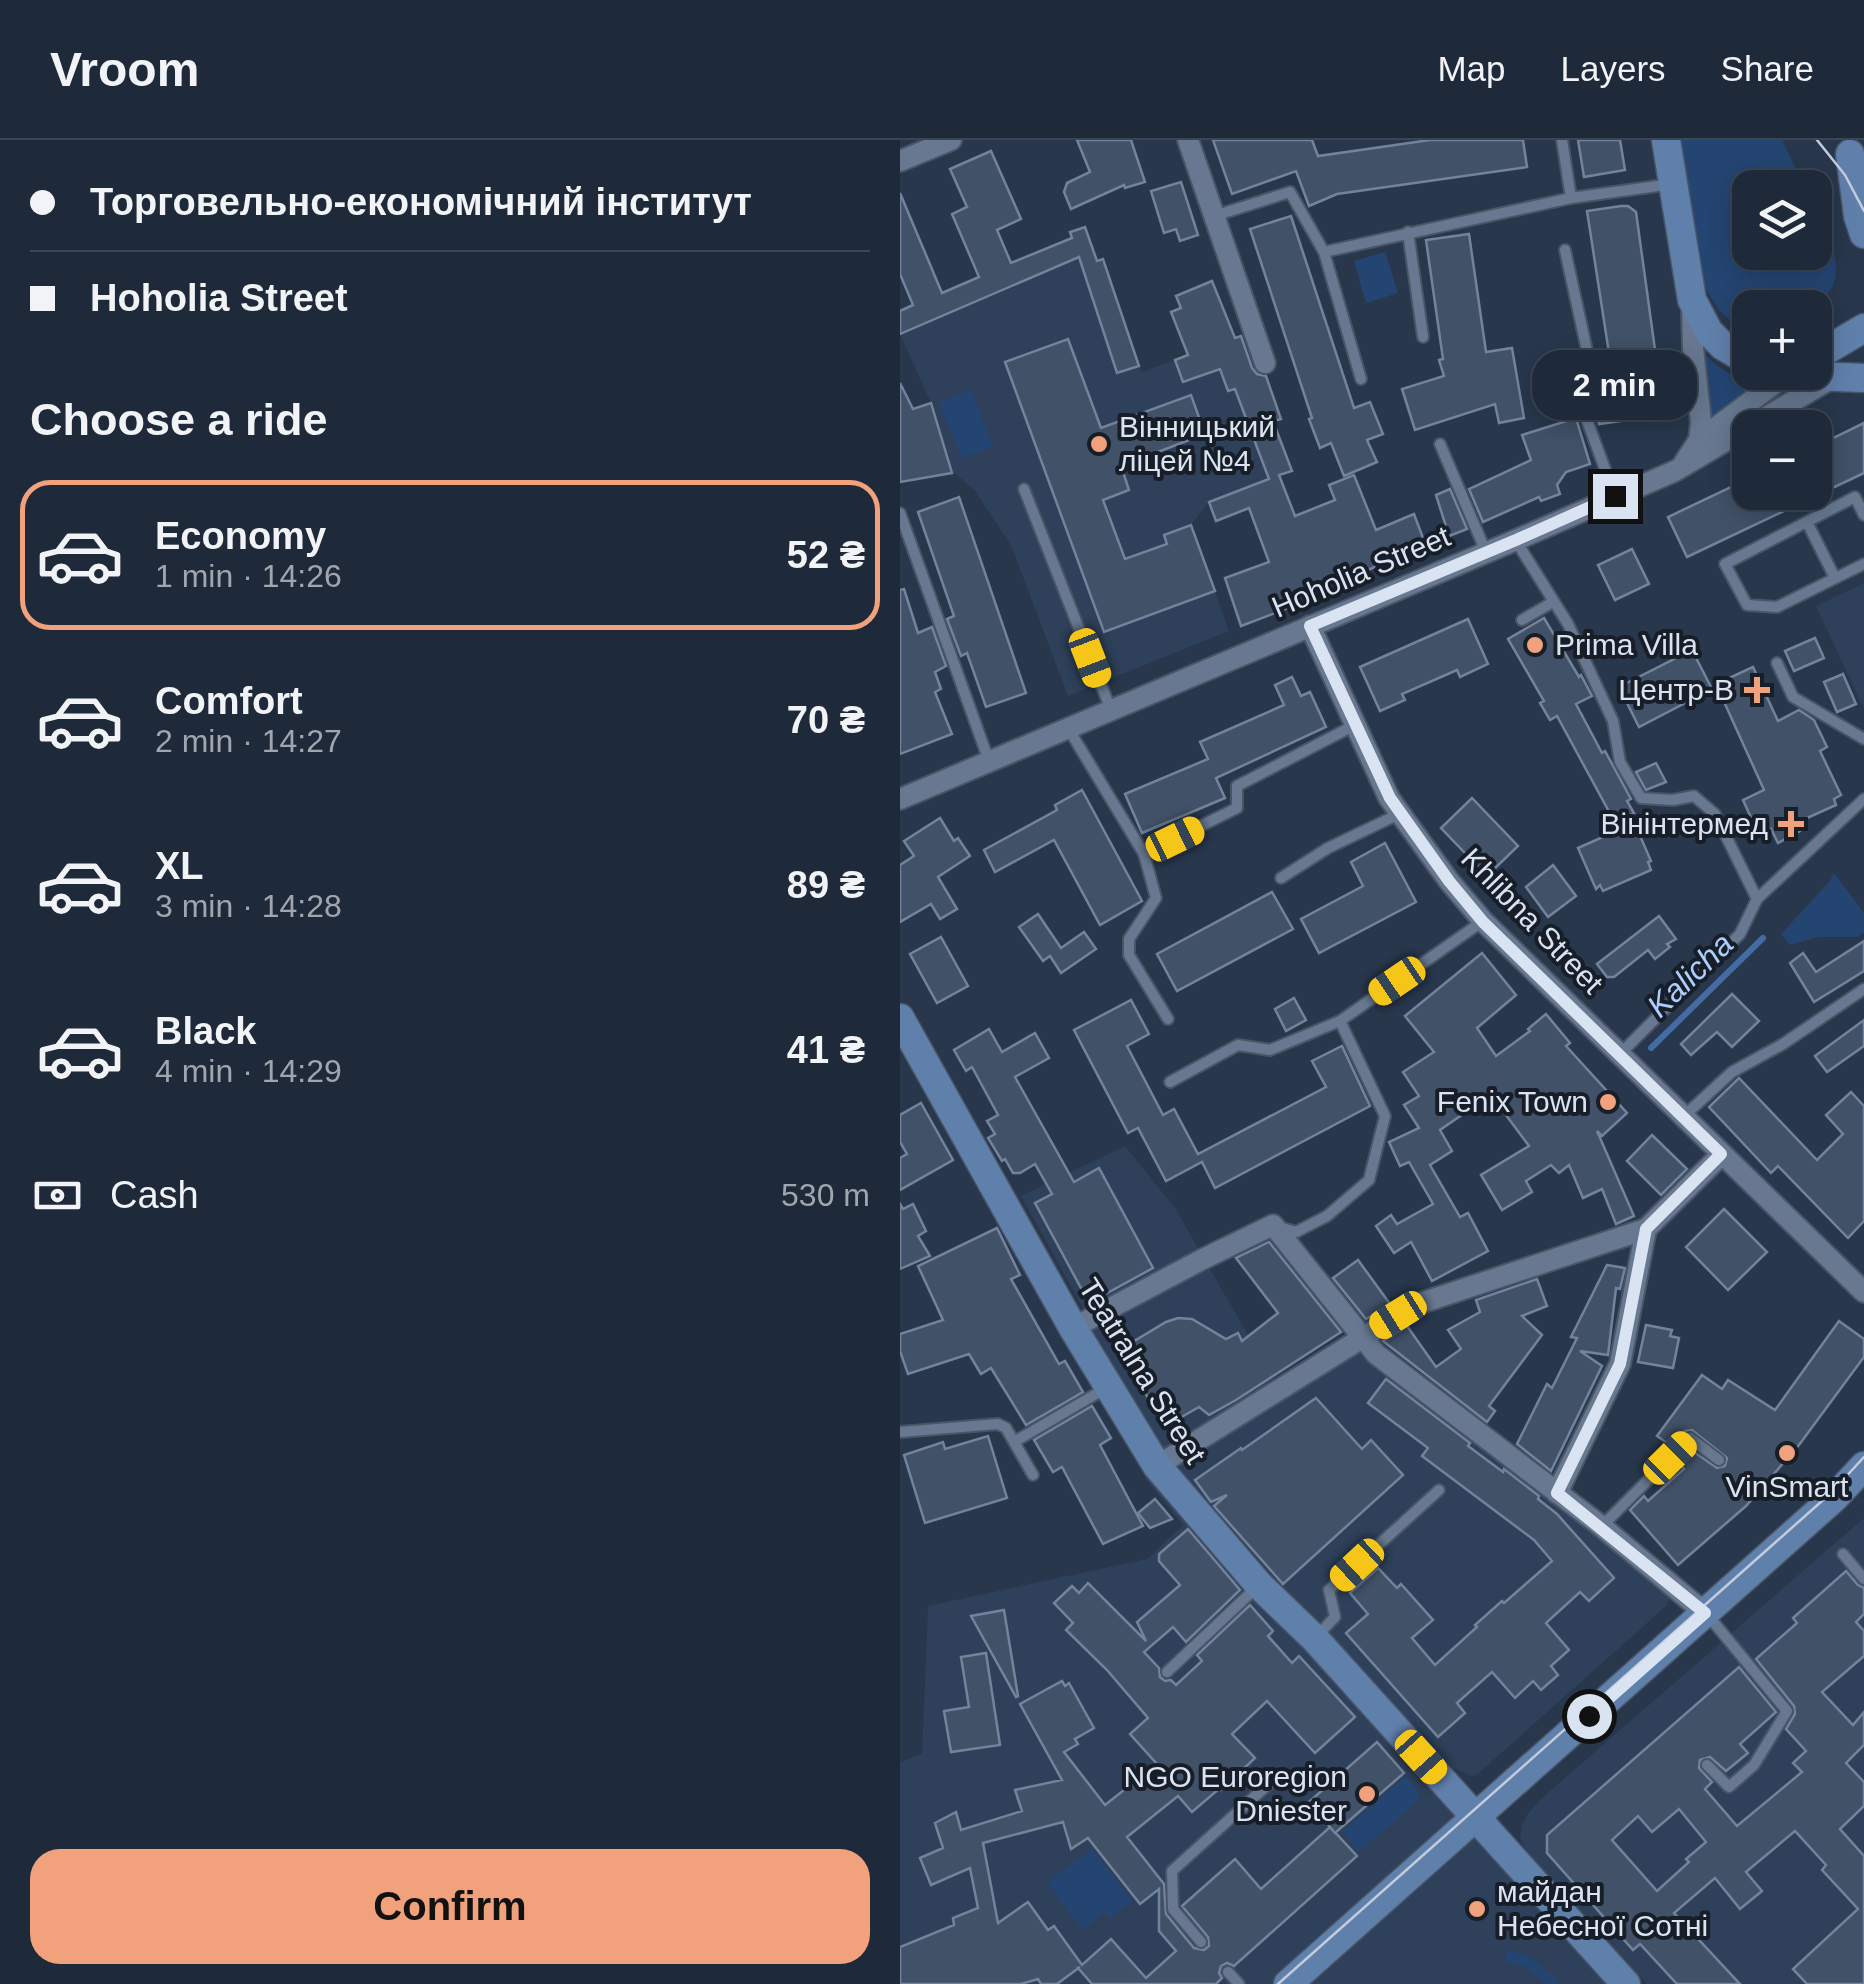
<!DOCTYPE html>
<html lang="en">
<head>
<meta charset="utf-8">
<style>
	body { margin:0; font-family:Helvetica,sans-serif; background:#263141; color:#f1f3f6; height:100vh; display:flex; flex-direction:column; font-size:38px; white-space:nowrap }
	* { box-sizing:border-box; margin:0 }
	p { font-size:32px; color:#a1a6ae }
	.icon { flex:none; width:55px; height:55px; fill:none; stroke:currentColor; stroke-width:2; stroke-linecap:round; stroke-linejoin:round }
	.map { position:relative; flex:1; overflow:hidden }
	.details { display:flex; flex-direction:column; background:#1e2939; width:900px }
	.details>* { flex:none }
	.banner { display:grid; align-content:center; height:220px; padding:0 30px; background:#1e2939 }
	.tools { position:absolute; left:832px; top:30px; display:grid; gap:20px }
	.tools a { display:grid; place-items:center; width:100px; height:100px; border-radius:20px; background:#1e2939; box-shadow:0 5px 25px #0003,0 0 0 2px #3c4553; font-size:50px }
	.end { position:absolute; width:45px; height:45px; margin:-22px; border:12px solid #dae3f1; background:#111; box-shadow:0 0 0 5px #111 }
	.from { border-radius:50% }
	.bubble { position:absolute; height:70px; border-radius:30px; background:#1e2939; box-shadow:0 5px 25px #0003,0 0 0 2px #3c4553; font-size:32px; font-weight:700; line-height:70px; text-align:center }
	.car { position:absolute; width:30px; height:60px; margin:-30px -15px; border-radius:12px; box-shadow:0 0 8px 2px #0007; background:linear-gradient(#f5c518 24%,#345 0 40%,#f5c518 0 76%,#345 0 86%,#f5c518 0) }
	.banner b { display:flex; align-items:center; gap:35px; height:95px; font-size:38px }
	.banner b+b { border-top:2px solid #3c4553 }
	.banner i { width:25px; height:25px; background:#f1f3f6 }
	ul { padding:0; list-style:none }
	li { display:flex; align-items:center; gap:30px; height:150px; margin:0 20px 15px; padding:0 10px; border:5px solid transparent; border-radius:30px }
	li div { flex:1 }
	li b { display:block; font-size:38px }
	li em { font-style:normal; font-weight:700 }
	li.active { border-color:#f1a17b }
	li>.icon { width:90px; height:90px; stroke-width:1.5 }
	h2 { padding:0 30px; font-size:45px; line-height:120px }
	.pay { display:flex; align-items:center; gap:25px; height:110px; padding:0 30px; font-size:38px }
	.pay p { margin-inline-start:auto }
	.cta { display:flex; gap:20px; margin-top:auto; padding:20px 30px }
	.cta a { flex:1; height:115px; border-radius:30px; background:#f1a17b; color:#111; font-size:40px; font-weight:700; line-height:115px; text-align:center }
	header { display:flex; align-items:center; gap:60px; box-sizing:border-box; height:140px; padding:0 50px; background:#1e2939; border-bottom:2px solid #3c4553 }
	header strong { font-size:48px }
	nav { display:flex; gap:55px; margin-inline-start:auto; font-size:35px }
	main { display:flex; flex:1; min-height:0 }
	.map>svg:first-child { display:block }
	.built { fill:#2e405a }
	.green { fill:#244572 }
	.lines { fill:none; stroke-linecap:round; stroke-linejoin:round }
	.stream { stroke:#436ca3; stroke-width:6 }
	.building { fill:#415167; stroke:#72839b; stroke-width:2.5; fill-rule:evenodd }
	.lane-casing { stroke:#495567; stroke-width:14 }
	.street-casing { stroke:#495567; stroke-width:24 }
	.secondary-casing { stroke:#495567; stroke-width:31 }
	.lane { stroke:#677890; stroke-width:10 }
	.street { stroke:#677890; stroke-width:20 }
	.secondary { stroke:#6080ac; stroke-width:28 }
	.tram { stroke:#c3ccdb; stroke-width:2.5 }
	.route { stroke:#dae3f1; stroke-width:12 }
	.poi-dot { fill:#f1a17b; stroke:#171e28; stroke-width:4 }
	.labels { text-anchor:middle; stroke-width:8; stroke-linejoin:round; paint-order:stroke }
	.poi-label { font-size:30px; fill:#dae3f1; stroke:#171e28; text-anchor:end }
	.street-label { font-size:30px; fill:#dae3f1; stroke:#171e28 }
	.water-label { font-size:32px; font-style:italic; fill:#abcefe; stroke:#171e28 }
</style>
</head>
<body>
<header>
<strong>Vroom</strong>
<nav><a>Map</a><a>Layers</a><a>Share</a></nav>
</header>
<main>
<section class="details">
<div class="banner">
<b><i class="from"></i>Торговельно-економічний інститут</b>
<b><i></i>Hoholia Street</b>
</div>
<h2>Choose a ride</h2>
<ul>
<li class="active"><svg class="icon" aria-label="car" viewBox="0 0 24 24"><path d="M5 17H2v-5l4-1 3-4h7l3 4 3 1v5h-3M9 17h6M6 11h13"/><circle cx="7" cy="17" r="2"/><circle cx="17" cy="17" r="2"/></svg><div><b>Economy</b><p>1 min · 14:26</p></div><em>52 ₴</em></li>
<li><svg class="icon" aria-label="car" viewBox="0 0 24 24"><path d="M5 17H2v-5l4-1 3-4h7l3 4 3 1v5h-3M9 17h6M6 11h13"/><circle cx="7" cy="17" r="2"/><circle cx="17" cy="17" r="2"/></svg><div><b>Comfort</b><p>2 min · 14:27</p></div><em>70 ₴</em></li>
<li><svg class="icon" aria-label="car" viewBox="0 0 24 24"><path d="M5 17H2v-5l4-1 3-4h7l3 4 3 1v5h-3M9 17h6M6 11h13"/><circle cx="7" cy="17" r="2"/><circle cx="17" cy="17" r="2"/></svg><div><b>XL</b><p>3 min · 14:28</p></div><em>89 ₴</em></li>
<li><svg class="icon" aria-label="car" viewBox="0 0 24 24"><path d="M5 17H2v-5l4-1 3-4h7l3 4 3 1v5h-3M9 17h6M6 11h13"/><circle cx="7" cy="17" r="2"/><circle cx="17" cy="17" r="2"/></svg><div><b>Black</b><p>4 min · 14:29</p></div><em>41 ₴</em></li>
</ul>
<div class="pay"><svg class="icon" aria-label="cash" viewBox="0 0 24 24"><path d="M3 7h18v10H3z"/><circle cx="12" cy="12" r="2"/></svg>Cash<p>530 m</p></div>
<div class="cta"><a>Confirm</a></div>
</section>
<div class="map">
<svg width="964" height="1844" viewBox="0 0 964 1844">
	<rect width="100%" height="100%" fill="#28374c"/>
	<g class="built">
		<path d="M156,104L163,122L179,117L217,233L239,226L242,232L275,220L283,242L320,229L335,249L369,339L309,362L291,385L329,491L168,556L111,405L75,351L51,330L31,263L0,194L150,130L144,114Z"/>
		<path d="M964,443V569L916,466Z"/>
		<path d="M225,1006L275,1068L379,1249L258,1325L726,1844H0V1622L22,1614L28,1466L247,1419L283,1385L245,1338L257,1325L173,1188L188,1177L121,1056Z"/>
		<path d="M459,1203L763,1443L771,1457L766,1466L579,1633L572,1636L551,1627L422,1485L367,1435L280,1333L279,1320Z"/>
		<path d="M964,1378V1844H747L627,1712L620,1698L622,1684L630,1671L642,1658Z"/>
	</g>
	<g class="green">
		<path d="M781,0H882L905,47L850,48V112H915V68C926,91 945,123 931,149C927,156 920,162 915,169L850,168V189L832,182L819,170L804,146Z"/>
		<path d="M485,112L498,153L466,163L454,121Z"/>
		<path d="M800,210L816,225L855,250L810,280Z"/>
		<path d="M71,250L93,306L62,319L39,263Z"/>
		<path d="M934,733L964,773V792L957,797H918L890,805L881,794L930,741Z"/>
		<path d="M506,1636L517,1649L519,1660L459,1712L442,1692Z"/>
		<path d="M192,1709L232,1760L211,1778L204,1771L183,1791L147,1742Z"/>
		<path d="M606,1810L628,1815L658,1841L655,1844H646L628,1828L606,1822Z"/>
	</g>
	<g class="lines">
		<path class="stream" d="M751,908L863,798"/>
	</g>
	<g class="building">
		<path d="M177,0H231L245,42L225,48L224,45L171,69L164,52L167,43L190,32Z"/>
		<path d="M313,0H412L418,16L530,0H623L627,27L437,54L409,66L396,31L332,54Z"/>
		<path d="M678,0H720L725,30L684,37Z"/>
		<path d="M91,11L121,79L97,90L111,123L172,98L170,92L185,87L197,121L203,119L239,226L217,233L179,117L0,194V171L13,165L0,134V53L42,153L79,137L52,74L67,67L50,29Z"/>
		<path d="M281,42L298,95L280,101L276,89L264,93L251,51Z"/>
		<path d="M721,66H728L736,72L764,275L699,284L692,241L713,239L687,71Z"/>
		<path d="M391,76L454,268L470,262L483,294L467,300L477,322L444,336L431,303L420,308L409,279L412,278L350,89Z"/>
		<path d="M569,94L586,212L612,208L624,278L599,283L595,264L515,290L502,249L544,236L539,220L543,219L526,100Z"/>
		<path d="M312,141L335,198L341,196L352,228L357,234L366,236L381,279L373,281L392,331L379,335L395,376L435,360L429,345L454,335L476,390L514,374L526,406L458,434L462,444L443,452L441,448L341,486L325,438L369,422L349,368L316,381L309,362L369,339L335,249L328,251L320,229L283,242L275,220L288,215L271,172L281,168L276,156Z"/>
		<path d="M168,199L201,288L291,255L305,294L221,326L229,350L203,360L225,419L267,404L264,395L291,385L315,451L204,492L105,222Z"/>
		<path d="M0,243L13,269L31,263L52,333L0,342Z"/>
		<path d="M676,278L690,324L666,332L657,345L660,354L641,361L639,357L583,382L569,349L631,320L622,295Z"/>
		<path d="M964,283V333L787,417L768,377L850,338V352H915V307Z"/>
		<path d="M550,349L567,389L549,396L536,355Z"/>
		<path d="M59,357L126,553L86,567L67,513L61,516L47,479L54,476L18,372Z"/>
		<path d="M732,409L749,444L715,460L698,425Z"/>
		<path d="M4,449L18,493L32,487L46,526L35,532L41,549L35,552L52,594L0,614V450Z"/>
		<path d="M644,478L679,537L681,535L692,556L676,564L702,613L705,611L731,659L727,661L734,673L731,675L751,721L748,722L751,730L703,751L700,745L696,749L678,708L719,690L657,576L650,580L640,563L644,561L608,499Z"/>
		<path d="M568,479L588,524L560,537L557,530L502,554L505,560L480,571L460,527Z"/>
		<path d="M915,498L924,518L894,531L885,511Z"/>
		<path d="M792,510L812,549L739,587L719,547Z"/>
		<path d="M853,527L878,581L899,570L914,580L927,607L920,611L941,655L934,659L936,665L907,678L900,691L878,703L871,689L859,695L843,660L864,650L816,544Z"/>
		<path d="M943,534L956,564L937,572L924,542Z"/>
		<path d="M392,537L401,556L410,552L426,587L316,638L325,658L242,693L225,654L308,619L300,602L384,565L375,545Z"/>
		<path d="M756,623L766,642L746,650L736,632Z"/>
		<path d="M182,650L242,761L200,785L154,700L95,732L84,710L157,670L155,665Z"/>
		<path d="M572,658L618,706L587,736L541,688Z"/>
		<path d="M40,678L54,701L58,698L70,716L38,737L57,769L40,779L31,764L0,782V725L14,716L4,701Z"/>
		<path d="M485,703L516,762L419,813L401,779L463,746L451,722Z"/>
		<path d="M653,725L676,756L648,777L626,747Z"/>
		<path d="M372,752L393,789L277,851L257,814Z"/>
		<path d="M138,774L161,808L184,792L196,809L161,833L150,816L143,821L119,787Z"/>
		<path d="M759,776L776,799L767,804L770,807L755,819L748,810L714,837H707L697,824Z"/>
		<path d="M41,797L68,846L37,863L10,814Z"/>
		<path d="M964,801V831L914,862L890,823L903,813L916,832Z"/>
		<path d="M582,813L616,855L577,888L596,916L630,891L628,889L646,874L670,903L666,906L727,973L702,996L697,991L734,1076L716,1084L702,1049L683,1058L669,1025L659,1033L651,1025L626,1041L632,1052L602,1070L581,1035L629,1006L591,955L540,990L552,1011L530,1025L560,1077L568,1073L588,1111L532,1141L511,1102L494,1113L476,1086L491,1075L497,1084L533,1064L509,1022L500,1026L489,1002L519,988L504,965L519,956L503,932L534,912L505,876Z"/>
		<path d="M832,854L859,881L832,907L817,892L791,915L781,904Z"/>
		<path d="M394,858L406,880L386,891L375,869Z"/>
		<path d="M231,860L249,894L227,906L263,975L274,969L298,1014L426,947L412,921L442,906L470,966L315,1048L302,1022L266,1041L238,988L228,993L174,890Z"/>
		<path d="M964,880V906L927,932L915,916Z"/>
		<path d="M89,889L102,912L135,893L149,918L115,937L174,1042L199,1028L253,1128L189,1163L135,1063L152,1054L135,1024L120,1033H113L105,1019L102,1021L88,998L95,994L87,981L98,975L72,927L66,931L54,910Z"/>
		<path d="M839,938L917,1020L943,994L926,975L951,952L964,966V1081L948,1098L878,1026L871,1033L809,967Z"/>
		<path d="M21,963L53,1020L0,1050V1018L7,1014L0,1002V975Z"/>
		<path d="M752,995L787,1029L761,1055L727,1021Z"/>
		<path d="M0,1064L3,1069L13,1064L26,1091L18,1096L30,1116L0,1129Z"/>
		<path d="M824,1069L867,1112L828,1150L786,1107Z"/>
		<path d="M97,1088L120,1135L111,1139L159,1224L165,1221L183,1252L126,1285L91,1228L81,1234L69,1214L8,1234L0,1211V1194L43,1180L18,1126Z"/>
		<path d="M369,1102L441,1192L336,1260L309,1275L299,1267L264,1287L221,1209L266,1182L278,1178L292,1179L326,1199L338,1193L342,1201L378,1173L336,1118Z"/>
		<path d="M458,1120L490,1164L466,1179L433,1138Z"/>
		<path d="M707,1125L725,1128L720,1149L716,1148L708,1215L680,1211L702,1226L651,1331L617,1304L647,1244L652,1248L677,1198L671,1197Z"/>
		<path d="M637,1139L647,1166L622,1176L642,1195L589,1266L595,1271L587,1282L483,1201L507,1186L536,1227L561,1209L548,1190L580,1172L576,1160Z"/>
		<path d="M939,1181L964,1199V1217L899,1305L846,1366L778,1425L730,1370L744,1356L748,1361L784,1329L778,1322L791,1310L817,1328L825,1326L827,1318L792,1290L785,1291L770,1305L757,1296L802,1235L822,1249L828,1240L875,1270Z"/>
		<path d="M746,1185L772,1190L770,1196L779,1198L773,1228L738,1222Z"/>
		<path d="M486,1239L570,1303L568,1306L603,1332L604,1329L639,1356L638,1359L657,1374L714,1438L689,1461L680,1452L646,1483L669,1510L651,1526L658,1535L641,1550L633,1541L615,1558L592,1532L557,1563L565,1573L538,1597L446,1493L468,1474L450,1453L478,1428L497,1448L501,1444L533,1480L512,1498L535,1525L577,1487L575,1485L602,1461L604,1463L652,1421L634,1400L522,1316L528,1308L468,1263Z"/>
		<path d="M416,1258L462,1309L471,1300L503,1335L383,1444L314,1366L327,1355L311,1362L295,1340L341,1308L342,1310Z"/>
		<path d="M192,1266L211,1298L200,1305L243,1386L203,1404L162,1327L153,1332L134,1300Z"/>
		<path d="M88,1296L107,1358L25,1383L4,1315L43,1302L45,1309Z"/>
		<path d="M255,1359L272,1379L250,1388L238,1373Z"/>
		<path d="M288,1389L340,1450L286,1502L273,1487L244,1512L259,1528L260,1537L265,1541L271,1540L276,1545L302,1521L297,1515L350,1465L373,1491L368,1496L392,1523L399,1516L455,1577L415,1613L367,1561L332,1594L355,1618L321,1650L320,1648L292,1672L278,1656L227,1697L264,1744L266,1774L294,1808L304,1810L309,1806L308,1797L282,1766L335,1719L361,1749L430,1687L457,1716L334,1826L327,1823L321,1826L319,1833L322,1838L316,1844H192L178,1828L180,1827L157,1844H141L138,1839L121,1844H0V1807L54,1785L53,1778L78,1768L70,1728L31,1745L20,1718L43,1708L35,1683L56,1672L61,1690L122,1671L115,1650L162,1640L120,1564L162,1541L165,1546L169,1543L194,1588L175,1599L178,1604L164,1612L205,1665L257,1624L230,1594L248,1578L207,1530L166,1490L173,1483L154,1463L172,1446L179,1453L188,1443L246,1501L237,1482L280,1445L259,1421V1414ZM163,1682L171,1709L188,1698L240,1764L259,1749V1791L276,1811L246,1838L211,1799L182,1825L154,1786L148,1790L128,1762L98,1783L83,1703Z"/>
		<path d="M946,1431L958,1445L964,1448V1474L956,1482L964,1491V1516L922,1552L953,1585L964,1572V1605L946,1623L964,1642V1666L940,1689L964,1716V1844H907L893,1829L958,1769L922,1730L926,1725L895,1691L846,1732L862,1751L840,1769L815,1738L774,1773L840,1844H777L740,1804L733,1810L647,1713V1695L839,1527L876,1572L840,1604L848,1613L826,1631L810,1617L800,1620L799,1628L812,1642L805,1649L837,1686L902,1632L893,1623L906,1611L886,1589L895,1574L894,1566L856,1519L897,1483L893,1478ZM779,1669L806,1702L786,1719L789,1722L757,1751L712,1700L738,1676L752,1692Z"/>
		<path d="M104,1470L118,1556L116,1557L71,1476Z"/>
		<path d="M86,1513L100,1605L51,1612L44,1571L69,1567L61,1517Z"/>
		<path d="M477,1602L504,1633L435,1693L409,1662Z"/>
	</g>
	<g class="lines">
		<defs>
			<g id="lane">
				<path d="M662,0L671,58"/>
				<path d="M314,76L390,52L424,112L461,239"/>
				<path d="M508,92L523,197"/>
				<path d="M665,110L688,215L674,235L685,275L715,356"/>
				<path d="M424,112L671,58L772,44"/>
				<path d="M540,304L586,412"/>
				<path d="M124,349L211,570"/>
				<path d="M0,373L89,621"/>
				<path d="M964,375L955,357L825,424L847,465L877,467L964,424"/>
				<path d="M907,382L935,438"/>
				<path d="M616,401L668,484L713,581L720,622L741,658L773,660L794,656L815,674L857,759"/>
				<path d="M622,480L653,462"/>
				<path d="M877,523L893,557L964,599"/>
				<path d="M168,588L244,714L256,758L229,799V815L268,879"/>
				<path d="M244,714L337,668V646L455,585"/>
				<path d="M381,738L428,708L499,674"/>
				<path d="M720,914L840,794L857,759L964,659"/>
				<path d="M270,942L338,905L370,910L440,881L583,781"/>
				<path d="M784,976L832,932L883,904L964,849"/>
				<path d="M379,1087L396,1092L427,1076L469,1040L485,976L440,881"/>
				<path d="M0,1292L98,1284L106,1288L133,1335"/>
				<path d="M114,1302L208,1247"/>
				<path d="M702,1386L790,1298L819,1320"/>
				<path d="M943,1414L964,1439"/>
				<path d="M806,1473L887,1571L854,1625L829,1647L807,1625"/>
				<path d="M416,1497L435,1477L429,1450L539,1350"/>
				<path d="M267,1532L359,1445"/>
				<path d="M301,1802L273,1769L272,1731L373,1640"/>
				<path d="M328,1832L339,1844"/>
			</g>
			<g id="street">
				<path d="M288,0L365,223"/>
				<path d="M0,21L51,0"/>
				<path d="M799,300L886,235"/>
				<path d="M784,323L799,300L801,282L793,208L792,167"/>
				<path d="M410,486L489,658L549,741L583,781L964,1152"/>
				<path d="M0,659L616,400L775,331L934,237"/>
				<path d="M173,1188L301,1120L373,1085L476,1214L701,1386L805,1473"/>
				<path d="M257,1326L515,1165L746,1089"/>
				<path d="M657,1353L720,1224L746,1089L821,1015"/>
			</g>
			<g id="secondary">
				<path d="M766,0L792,160L809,192L823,206L850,222"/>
				<path d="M950,14L958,76L964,94"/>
				<path d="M915,217L964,188"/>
				<path d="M878,232L886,235L964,238"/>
				<path d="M0,878L173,1188L257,1326L359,1445L415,1499L726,1844"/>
				<path d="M388,1844L935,1357L964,1326"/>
			</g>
		</defs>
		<use href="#lane" class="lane-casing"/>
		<use href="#street" class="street-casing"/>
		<use href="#secondary" class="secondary-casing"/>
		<use href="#lane" class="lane"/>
		<use href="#street" class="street"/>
		<use href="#secondary" class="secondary"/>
		<g class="tram">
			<path d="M917,0L945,35L964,71"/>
			<path d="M378,1844L931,1353L964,1317"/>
		</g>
	</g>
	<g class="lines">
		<path class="route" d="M689,1576L805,1473L657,1353L720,1224L746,1089L821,1014L583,782L549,741L490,658L410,486L616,400L715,356"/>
	</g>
	<g class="poi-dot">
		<circle cx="199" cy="304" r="10"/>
		<circle cx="635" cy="505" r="10"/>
		<path d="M852 535h10v10h10v10h-10v10h-10v-10h-10v-10h10z"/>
		<path d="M886 669h10v10h10v10h-10v10h-10v-10h-10v-10h10z"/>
		<circle cx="708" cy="962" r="10"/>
		<circle cx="887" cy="1313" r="10"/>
		<circle cx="467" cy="1654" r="10"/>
		<circle cx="577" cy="1769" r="10"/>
	</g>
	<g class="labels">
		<g class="poi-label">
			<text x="219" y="297" text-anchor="start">Вінницький<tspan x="219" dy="34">ліцей №4</tspan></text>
			<text x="655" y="515" text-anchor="start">Prima Villa</text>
			<text x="834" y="560">Центр-В</text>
			<text x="868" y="694">Вінінтермед</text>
			<text x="688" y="972">Fenix Town</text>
			<text x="887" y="1357" text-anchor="middle">VinSmart</text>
			<text x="447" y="1647">NGO Euroregion<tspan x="447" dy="34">Dniester</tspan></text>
			<text x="597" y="1762" text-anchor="start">майдан<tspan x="597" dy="34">Небесної Сотні</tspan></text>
		</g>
		<g class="street-label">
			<text transform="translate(461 432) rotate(-23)" y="10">Hoholia Street</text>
			<text transform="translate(632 781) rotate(46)" y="10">Khlibna Street</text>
			<text transform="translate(242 1231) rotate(58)" y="10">Teatralna Street</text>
		</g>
		<g class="water-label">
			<text transform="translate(790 835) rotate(-44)" y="11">Kalicha</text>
		</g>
	</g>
</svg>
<div class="tools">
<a><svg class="icon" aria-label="layers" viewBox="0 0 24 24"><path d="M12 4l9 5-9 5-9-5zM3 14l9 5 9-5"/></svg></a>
<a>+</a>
<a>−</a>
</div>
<i class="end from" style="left:689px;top:1576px"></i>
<i class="end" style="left:715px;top:356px"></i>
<div class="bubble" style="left:632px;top:210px;width:165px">2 min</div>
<i class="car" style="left:190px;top:518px;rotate:159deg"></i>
<i class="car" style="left:275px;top:699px;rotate:64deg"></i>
<i class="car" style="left:497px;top:841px;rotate:236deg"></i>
<i class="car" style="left:498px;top:1175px;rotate:238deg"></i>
<i class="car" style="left:770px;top:1318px;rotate:45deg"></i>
<i class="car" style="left:457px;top:1425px;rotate:227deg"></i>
<i class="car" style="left:521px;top:1617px;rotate:138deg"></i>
</div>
</main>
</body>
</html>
